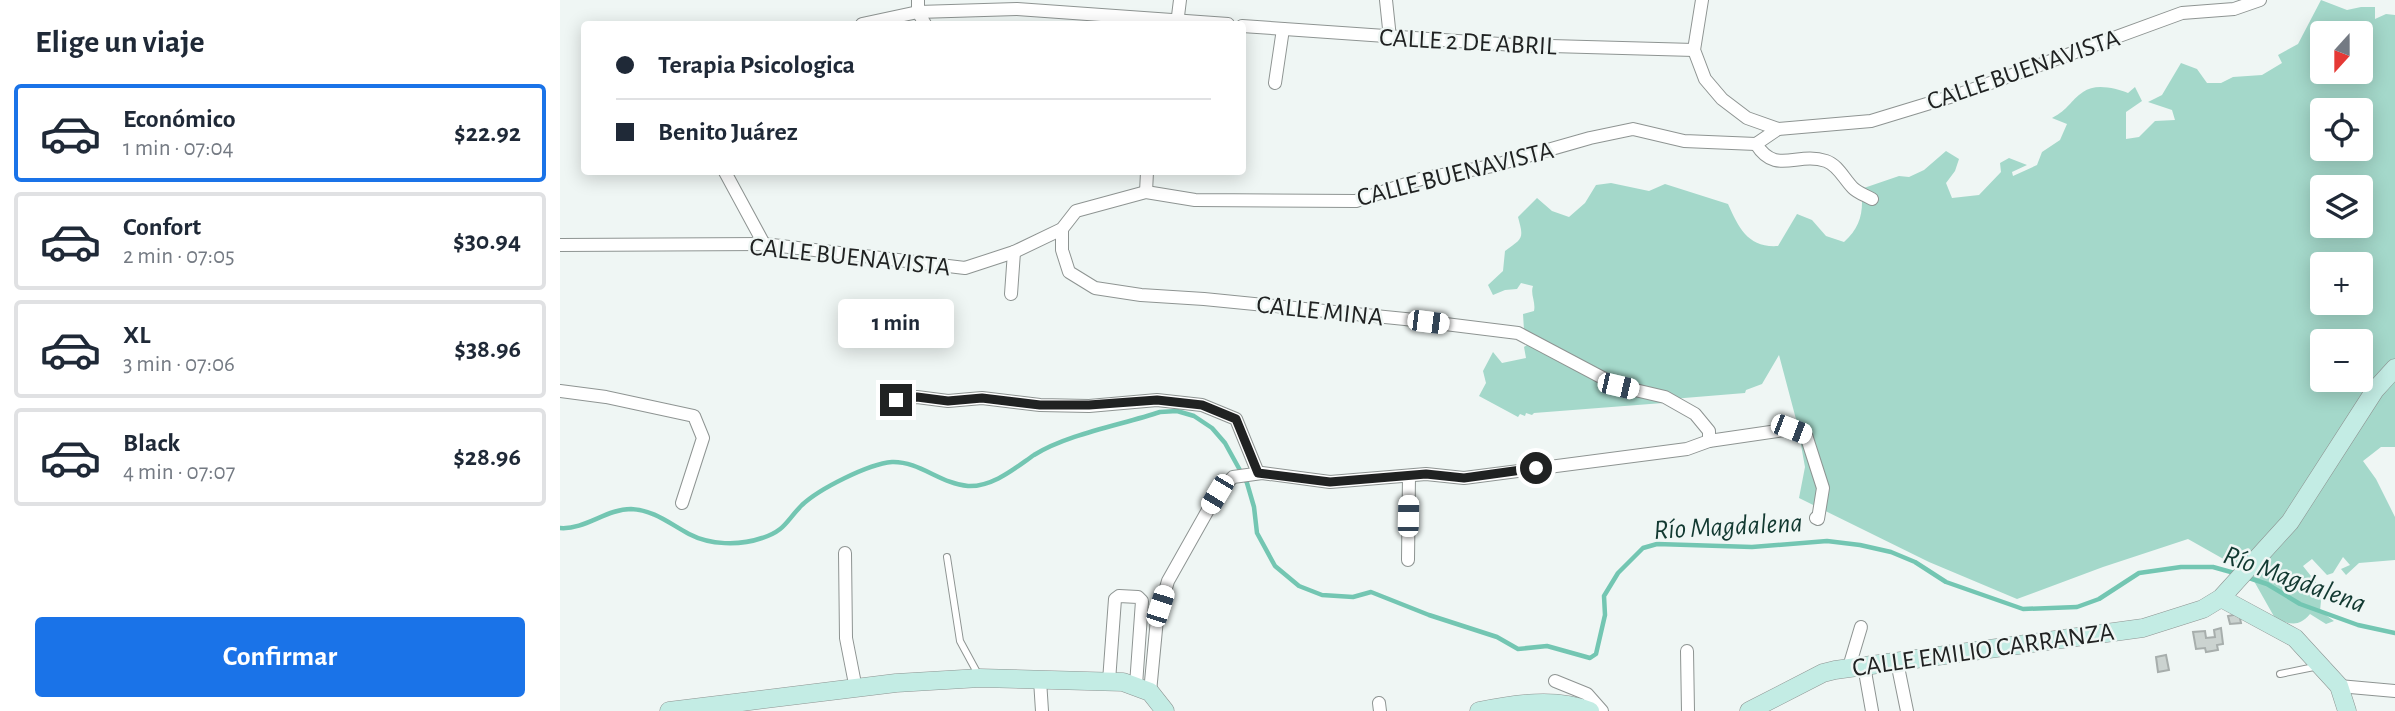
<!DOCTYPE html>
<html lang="es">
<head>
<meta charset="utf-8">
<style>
	body { margin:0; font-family:"Alegreya Sans",sans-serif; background:#f2f2f3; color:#1f2937; height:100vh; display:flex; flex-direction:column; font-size:26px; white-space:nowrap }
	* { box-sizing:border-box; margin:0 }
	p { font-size:23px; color:#747a83 }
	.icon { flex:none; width:38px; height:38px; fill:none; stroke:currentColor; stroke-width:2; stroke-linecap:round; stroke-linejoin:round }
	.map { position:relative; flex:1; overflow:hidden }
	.sheet { display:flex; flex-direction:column; background:#fff; width:560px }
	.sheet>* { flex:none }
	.banner { position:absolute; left:21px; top:21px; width:665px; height:154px; border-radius:7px; box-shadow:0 4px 18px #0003; display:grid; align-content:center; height:154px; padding:0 35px; background:#fff }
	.needle { width:46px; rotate:201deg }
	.tools { position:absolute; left:1750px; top:21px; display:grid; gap:14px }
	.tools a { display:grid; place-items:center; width:63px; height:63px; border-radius:7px; background:#fff; box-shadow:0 4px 18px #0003; font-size:35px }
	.end { position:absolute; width:32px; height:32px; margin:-16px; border:9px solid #202222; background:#fff; box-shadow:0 0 0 4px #fff }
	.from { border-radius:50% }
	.bubble { position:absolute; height:49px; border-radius:7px; background:#fff; box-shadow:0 4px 18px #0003; font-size:23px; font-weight:600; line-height:49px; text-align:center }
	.car { position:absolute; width:21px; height:42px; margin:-21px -10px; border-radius:9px; box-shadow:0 0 5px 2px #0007; background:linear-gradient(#fff 24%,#345 0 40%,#fff 0 76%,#345 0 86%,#fff 0) }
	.banner b { display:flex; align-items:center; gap:24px; height:66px; font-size:26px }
	.banner b+b { border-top:2px solid #e0e1e3 }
	.banner i { width:18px; height:18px; background:#1f2937 }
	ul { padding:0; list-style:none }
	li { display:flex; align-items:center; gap:21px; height:98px; margin:0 14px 10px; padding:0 21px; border:4px solid #e0e1e3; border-radius:7px }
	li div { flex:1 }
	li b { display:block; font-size:26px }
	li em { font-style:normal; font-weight:600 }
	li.active { border-color:#1a73e8 }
	li>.icon { width:63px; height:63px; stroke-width:1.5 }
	h2 { padding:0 35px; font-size:32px; line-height:84px }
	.action { display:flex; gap:14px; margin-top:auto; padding:14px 35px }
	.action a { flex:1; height:80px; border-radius:7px; background:#1a73e8; color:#fff; font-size:28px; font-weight:600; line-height:80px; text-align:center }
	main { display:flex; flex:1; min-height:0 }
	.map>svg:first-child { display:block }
	.green { fill:#a4d8ca; fill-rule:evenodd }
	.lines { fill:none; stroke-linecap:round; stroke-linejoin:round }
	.stream { stroke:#73c6b2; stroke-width:4.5 }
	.building { fill:#cbd3d0; stroke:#a7aeac; stroke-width:2 }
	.lane-casing { stroke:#8e9492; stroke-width:8 }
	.street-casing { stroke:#8e9492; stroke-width:14 }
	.secondary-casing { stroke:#8e9492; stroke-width:19 }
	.lane { stroke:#fff; stroke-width:6 }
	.street { stroke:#fff; stroke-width:12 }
	.secondary { stroke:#c3ece4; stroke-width:18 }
	.route { stroke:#202222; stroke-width:9 }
	.labels { text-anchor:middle; stroke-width:5; stroke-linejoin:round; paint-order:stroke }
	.street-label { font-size:26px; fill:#202222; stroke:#eff6f4 }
	.water-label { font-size:28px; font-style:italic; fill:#123931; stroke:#eff6f4 }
</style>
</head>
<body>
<main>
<section class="sheet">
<h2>Elige un viaje</h2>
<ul>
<li class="active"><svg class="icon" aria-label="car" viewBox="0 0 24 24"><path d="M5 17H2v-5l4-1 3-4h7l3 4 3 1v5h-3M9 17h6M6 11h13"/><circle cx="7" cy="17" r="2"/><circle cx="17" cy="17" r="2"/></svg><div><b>Económico</b><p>1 min · 07:04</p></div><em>$22.92</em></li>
<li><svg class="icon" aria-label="car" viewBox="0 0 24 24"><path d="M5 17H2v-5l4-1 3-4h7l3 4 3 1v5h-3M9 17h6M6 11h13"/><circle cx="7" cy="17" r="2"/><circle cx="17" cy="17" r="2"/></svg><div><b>Confort</b><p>2 min · 07:05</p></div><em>$30.94</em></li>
<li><svg class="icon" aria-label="car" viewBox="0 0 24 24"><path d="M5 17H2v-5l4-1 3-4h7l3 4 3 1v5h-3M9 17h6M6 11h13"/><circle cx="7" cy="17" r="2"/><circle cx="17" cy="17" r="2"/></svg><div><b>XL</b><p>3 min · 07:06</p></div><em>$38.96</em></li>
<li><svg class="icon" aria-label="car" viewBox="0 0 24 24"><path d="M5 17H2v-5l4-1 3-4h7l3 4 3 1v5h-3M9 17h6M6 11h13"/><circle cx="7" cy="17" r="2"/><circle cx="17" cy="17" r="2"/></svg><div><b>Black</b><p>4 min · 07:07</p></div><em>$28.96</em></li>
</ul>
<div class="action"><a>Confirmar</a></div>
</section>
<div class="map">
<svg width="1835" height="711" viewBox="0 0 1835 711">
	<rect width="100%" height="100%" fill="#eff6f4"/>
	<path class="green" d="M1761,0L1787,10L1801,7H1815V19L1826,14L1835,15V447H1821L1803,461L1816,479L1835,517V560L1799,563L1786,575L1781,569L1790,565L1783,557L1773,573L1767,575L1752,559L1743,566L1762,590L1760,611L1774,621L1766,624L1750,614C1739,627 1732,624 1716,620L1690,574L1628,539L1543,567L1457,599L1369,562L1239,498L1245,467L1237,423L1219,355L1202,384L1186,390L1185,393L1112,399L1103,403L974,413L972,415L966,413L965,416L960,414L958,417L919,396L926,383L923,371L933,352L942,363L966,358L964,347L975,339L964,330L963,314L974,311C976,302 970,294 973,286L961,283L957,289L945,290L933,295L928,285L943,271L945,251C963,238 964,239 958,217L977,198L992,211L1009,217L1025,203L1036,185L1051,183L1089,191L1105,184L1168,204C1179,228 1188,248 1218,246L1237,214L1252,220L1266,236L1284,242C1301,227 1304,210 1301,189L1339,176L1349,177L1364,170L1386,151L1399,159L1395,171L1386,183L1392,198L1419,195L1441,172L1440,163L1449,158L1467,165L1452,172L1453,176L1477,165L1482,152L1500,140L1507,124L1492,118C1509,109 1510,101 1523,92C1535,83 1555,88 1568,93L1575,87L1582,101L1566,112V139L1579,137L1595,121L1615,120L1612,110L1588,102L1602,95L1621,63L1637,69L1647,83H1661L1673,77L1702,75L1722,63L1718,55L1738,44ZM1762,33H1801V72H1762ZM1762,110H1801V149H1762ZM1762,187H1801V226H1762ZM1762,264H1801V303H1762ZM1762,341H1801V380H1762Z"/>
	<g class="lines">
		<g class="stream">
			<path d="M0,528C25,530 46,509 71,509C94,510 110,524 129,534C150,545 179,546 202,538C225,531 226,521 242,505C259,489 308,464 332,462C359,461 381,484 408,486C433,487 455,468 474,455C508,434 561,425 600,412L617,411L634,416L652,428L665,443L687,483L694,507L697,533L715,566L739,586L762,595L793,597L811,592L869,615L937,637L958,649L987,646L1030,658L1036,654L1045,615L1044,596L1058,573L1083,548L1097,544L1192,547L1267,541L1300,545L1331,552L1355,562L1386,582L1463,609L1517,607L1539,599L1579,573L1621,567H1653L1678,574"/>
			<path d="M1686,577L1707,584L1740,604L1798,625L1835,633"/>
		</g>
	</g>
	<g class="building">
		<path d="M1679,614L1681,623L1670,624L1668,616Z"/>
		<path d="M1661,628L1663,644L1657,645L1658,650L1646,652L1645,648L1636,649L1633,632L1645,631L1646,638L1655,637L1654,630Z"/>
		<path d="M1606,655L1609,670L1598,672L1596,657Z"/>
	</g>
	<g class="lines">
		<defs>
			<g id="lane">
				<path d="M387,557L400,641L419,676"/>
				<path d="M1720,674L1759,666"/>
			</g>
			<g id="street">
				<path d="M358,0V12L365,24"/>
				<path d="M826,0L830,38"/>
				<path d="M1142,0L1134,50L1145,79L1162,99L1187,118L1218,129"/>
				<path d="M302,24L358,12L457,9L668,24"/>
				<path d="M617,24L620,0"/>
				<path d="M682,26L955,45L1134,50"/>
				<path d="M715,83L723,29"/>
				<path d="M1196,144C1216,176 1237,151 1266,161C1278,165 1284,179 1293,188C1298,193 1305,195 1312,199"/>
				<path d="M165,172L204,244"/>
				<path d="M586,192L587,172"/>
				<path d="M502,229V250L509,272L535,288L581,295L644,299L845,319L958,333L1058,386L1105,397L1135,414L1149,431V441"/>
				<path d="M0,245L204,244L405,268L454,252L502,229L516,211L586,192L635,200L796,201L861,179L932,166L1030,138L1073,129L1124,141L1196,144L1218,129L1311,121L1403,93L1622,13L1674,9L1700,0"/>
				<path d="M451,294L454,252"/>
				<path d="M0,391L46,397L134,416L143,438L122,503"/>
				<path d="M336,400L357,397L388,401L422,398L480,405L529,406L597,400L642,405L676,419L698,473"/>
				<path d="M285,553L286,638L296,689"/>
				<path d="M848,560L849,476"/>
				<path d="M1127,651L1128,711"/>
				<path d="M1337,662L1347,711"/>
				<path d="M1304,666L1312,711"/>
				<path d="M1289,667L1301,627"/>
				<path d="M480,680L482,711"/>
				<path d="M549,681L555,599L559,596L578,597L582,601L576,685"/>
				<path d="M995,681L1027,694L1042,711"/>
				<path d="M1779,686L1835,691"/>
				<path d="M590,692L597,619L608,581L657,494L673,477L702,473L770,482L866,474L904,478L1127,449L1149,441L1231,429L1246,435L1263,488L1258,519L1256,518"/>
				<path d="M819,703L820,711"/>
			</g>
			<g id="secondary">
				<path d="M1661,598L1735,638L1779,686L1787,711"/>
				<path d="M109,711L336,683L420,678L563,682L590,692L605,711"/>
				<path d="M919,711C954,704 996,697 1030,711"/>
				<path d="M1189,711L1263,673L1275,670L1583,628L1643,609L1661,598L1730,522L1815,390L1835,368"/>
			</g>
		</defs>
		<use href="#lane" class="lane-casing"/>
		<use href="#street" class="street-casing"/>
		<use href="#secondary" class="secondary-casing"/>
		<use href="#lane" class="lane"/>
		<use href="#street" class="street"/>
		<use href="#secondary" class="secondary"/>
	</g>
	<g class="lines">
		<path class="route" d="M336,400L357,397L388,401L422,398L480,405H529L597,400L642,405L676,419L698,473L770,482L866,474L904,478L976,468"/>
	</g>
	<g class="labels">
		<g class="street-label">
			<text transform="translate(908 41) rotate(3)" y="9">CALLE 2 DE ABRIL</text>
			<text transform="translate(1463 69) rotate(-19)" y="9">CALLE BUENAVISTA</text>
			<text transform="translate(895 173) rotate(-14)" y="9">CALLE BUENAVISTA</text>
			<text transform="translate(290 256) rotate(6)" y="9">CALLE BUENAVISTA</text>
			<text transform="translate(760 310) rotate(6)" y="9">CALLE MINA</text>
			<text transform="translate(1423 649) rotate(-8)" y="9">CALLE EMILIO CARRANZA</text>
		</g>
		<g class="water-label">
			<text transform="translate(1168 525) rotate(-3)" y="10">Río Magdalena</text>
			<text transform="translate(1735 578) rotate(20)" y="10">Río Magdalena</text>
		</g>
	</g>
</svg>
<div class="tools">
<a><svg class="needle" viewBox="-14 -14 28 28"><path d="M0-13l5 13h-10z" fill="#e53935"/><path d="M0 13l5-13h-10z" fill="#747a83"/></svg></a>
<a><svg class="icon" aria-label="locate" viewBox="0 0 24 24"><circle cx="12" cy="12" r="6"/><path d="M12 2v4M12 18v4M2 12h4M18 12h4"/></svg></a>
<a><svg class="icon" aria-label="layers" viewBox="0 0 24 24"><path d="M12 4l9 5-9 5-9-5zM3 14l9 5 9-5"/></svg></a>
<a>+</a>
<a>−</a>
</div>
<i class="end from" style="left:976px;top:468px"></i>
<i class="end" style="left:336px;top:400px"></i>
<div class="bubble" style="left:278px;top:299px;width:116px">1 min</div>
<i class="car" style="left:868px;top:322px;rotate:97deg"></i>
<i class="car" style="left:1058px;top:386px;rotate:103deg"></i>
<i class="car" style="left:1231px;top:429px;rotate:111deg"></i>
<i class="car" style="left:657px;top:494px;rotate:211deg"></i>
<i class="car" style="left:848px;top:516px;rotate:1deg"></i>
<i class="car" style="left:600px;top:606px;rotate:18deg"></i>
<div class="banner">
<b><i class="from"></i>Terapia Psicologica</b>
<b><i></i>Benito Juárez</b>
</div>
</div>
</main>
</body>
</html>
